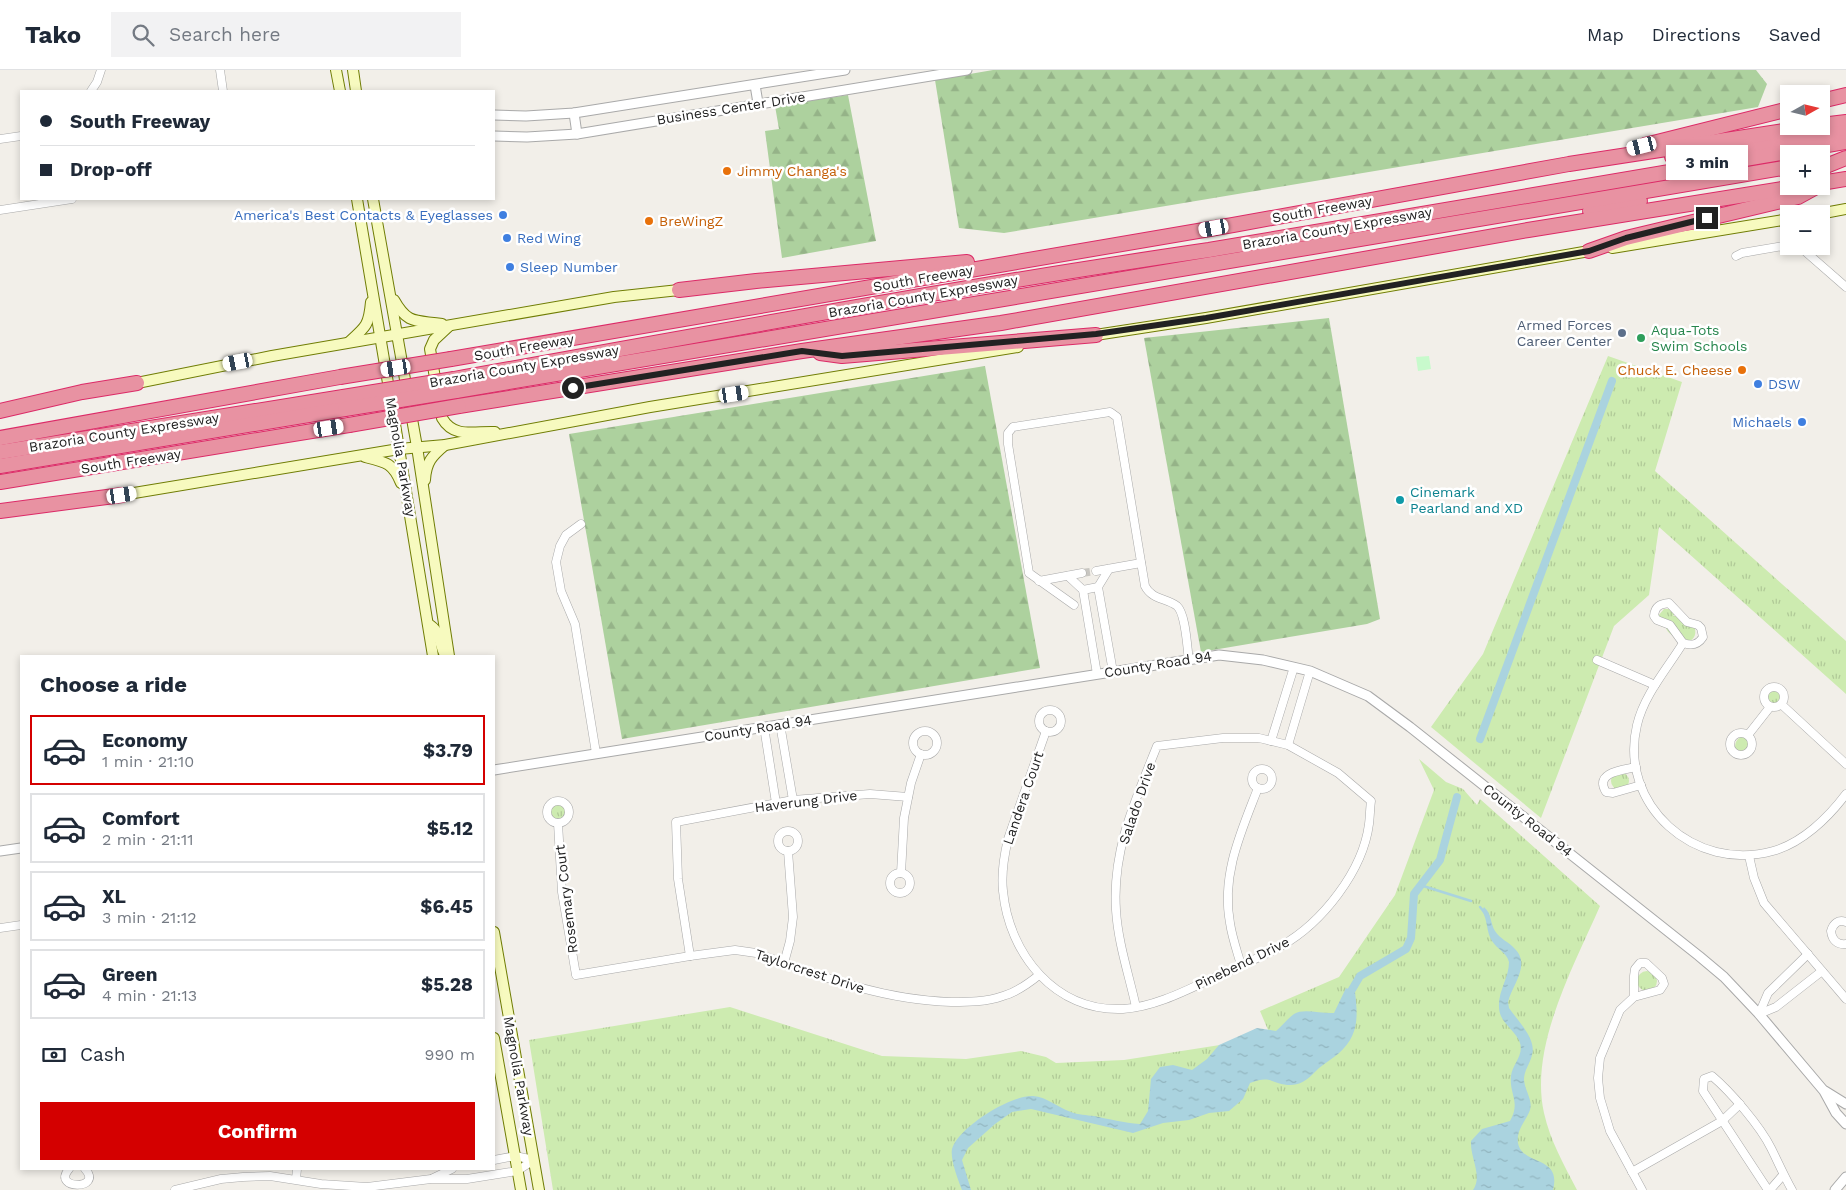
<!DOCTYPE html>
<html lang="en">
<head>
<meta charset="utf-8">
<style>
	body { margin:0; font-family:"Work Sans",sans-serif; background:#f2f2f3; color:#1f2937; height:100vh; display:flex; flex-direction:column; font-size:19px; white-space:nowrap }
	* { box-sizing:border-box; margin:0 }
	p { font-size:16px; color:#747a83 }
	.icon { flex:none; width:28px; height:28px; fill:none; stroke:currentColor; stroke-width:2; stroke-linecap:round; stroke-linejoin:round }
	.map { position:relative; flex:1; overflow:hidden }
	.details { position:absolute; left:20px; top:585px; width:475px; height:515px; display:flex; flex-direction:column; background:#fff; border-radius:0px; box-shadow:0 2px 8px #0003 }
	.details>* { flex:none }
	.banner { position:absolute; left:20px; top:20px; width:475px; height:110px; border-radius:0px; box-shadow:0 2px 8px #0003; display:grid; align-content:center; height:110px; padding:0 20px; background:#fff }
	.needle { width:32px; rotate:82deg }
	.fabs { position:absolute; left:1780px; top:15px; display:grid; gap:10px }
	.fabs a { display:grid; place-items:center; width:50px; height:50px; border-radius:0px; background:#fff; box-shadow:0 2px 8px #0003; font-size:25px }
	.end { position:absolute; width:22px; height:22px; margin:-11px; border:6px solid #222; background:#fff; box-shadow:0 0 0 2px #fff }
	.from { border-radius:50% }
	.bubble { position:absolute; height:35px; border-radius:0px; background:#fff; box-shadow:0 2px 8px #0003; font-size:16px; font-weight:700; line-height:35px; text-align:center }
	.car { position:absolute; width:15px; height:30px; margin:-15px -8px; border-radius:6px; box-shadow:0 0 4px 1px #0007; background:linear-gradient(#fff 24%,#345 0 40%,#fff 0 76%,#345 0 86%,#fff 0) }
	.banner b { display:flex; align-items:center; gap:18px; height:48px; font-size:19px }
	.banner b+b { border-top:1px solid #e0e1e3 }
	.banner i { width:12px; height:12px; background:#1f2937 }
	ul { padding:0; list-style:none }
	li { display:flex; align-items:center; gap:15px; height:70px; margin:0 10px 8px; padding:0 10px; border:2px solid #e0e1e3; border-radius:0px }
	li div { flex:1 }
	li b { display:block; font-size:19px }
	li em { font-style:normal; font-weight:700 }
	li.active { border-color:#d40000 }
	li>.icon { width:45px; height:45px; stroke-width:1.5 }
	h2 { padding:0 20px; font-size:22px; line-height:60px }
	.pay { display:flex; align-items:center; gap:12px; height:55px; padding:0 20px; font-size:19px }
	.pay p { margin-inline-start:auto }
	.cta { display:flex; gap:10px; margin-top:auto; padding:10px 20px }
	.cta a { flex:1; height:58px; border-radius:0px; background:#d40000; color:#fff; font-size:20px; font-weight:700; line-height:58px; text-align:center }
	header { display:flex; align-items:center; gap:30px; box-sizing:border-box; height:70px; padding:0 25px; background:#fff; border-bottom:1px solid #e0e1e3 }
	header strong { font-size:24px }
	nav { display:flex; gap:28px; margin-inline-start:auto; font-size:18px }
	.search { width:350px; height:45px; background:#f2f2f3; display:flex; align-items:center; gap:12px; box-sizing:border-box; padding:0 18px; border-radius:0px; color:#747a83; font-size:19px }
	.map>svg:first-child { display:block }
	.grass { fill:url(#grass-tufts) }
	.forest { fill:url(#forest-firs) }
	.park { fill:#c8facc }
	.water { fill:url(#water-ripples) }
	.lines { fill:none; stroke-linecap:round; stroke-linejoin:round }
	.stream { stroke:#aad3df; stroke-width:2.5 }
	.canal { stroke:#aad3df; stroke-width:8 }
	.minor-tunnel { stroke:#c8c6c1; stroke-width:8; stroke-dasharray:8 4; stroke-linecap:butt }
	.minor-casing { stroke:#a9a9a9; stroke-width:9 }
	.tertiary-casing { stroke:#a9a9a9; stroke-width:11 }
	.secondary-casing { stroke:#707d05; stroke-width:12 }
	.motorway-casing { stroke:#dc2a67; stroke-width:16 }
	.minor { stroke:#fff; stroke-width:8 }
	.tertiary { stroke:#fff; stroke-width:9 }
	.secondary { stroke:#f7fabf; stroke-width:10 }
	.motorway { stroke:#e892a2; stroke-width:14 }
	.motorway-bridge-casing { stroke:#dc2a67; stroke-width:16; stroke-linecap:butt }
	.motorway-bridge { stroke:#e892a2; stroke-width:14 }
	.route { stroke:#222; stroke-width:6 }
	.food-dot { fill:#e8710a; stroke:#fff; stroke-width:2 }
	.shop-dot { fill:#3f7fe0; stroke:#fff; stroke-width:2 }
	.service-dot { fill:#5c6f8a; stroke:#fff; stroke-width:2 }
	.leisure-dot { fill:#2e9e5b; stroke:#fff; stroke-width:2 }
	.culture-dot { fill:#0f9aa8; stroke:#fff; stroke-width:2 }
	.labels { text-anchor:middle; stroke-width:5; stroke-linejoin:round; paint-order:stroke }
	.street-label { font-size:14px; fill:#222; stroke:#fff }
	.food-label { font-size:14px; fill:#c56008; stroke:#fff; text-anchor:start }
	.shop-label { font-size:14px; fill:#366cbe; stroke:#fff; text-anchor:start }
	.service-label { font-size:14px; fill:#4e5e75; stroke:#fff; text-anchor:end }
	.leisure-label { font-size:14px; fill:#27864d; stroke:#fff; text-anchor:start }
	.culture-label { font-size:14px; fill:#0d838f; stroke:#fff; text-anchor:start }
</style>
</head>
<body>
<header>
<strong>Tako</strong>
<div class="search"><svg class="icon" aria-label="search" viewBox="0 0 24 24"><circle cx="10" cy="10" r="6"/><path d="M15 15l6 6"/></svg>Search here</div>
<nav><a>Map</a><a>Directions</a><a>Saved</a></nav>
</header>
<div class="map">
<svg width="1846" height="1120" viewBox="0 0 1846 1120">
	<defs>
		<pattern id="grass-tufts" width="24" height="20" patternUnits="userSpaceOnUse" patternTransform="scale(1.25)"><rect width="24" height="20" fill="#cdebb0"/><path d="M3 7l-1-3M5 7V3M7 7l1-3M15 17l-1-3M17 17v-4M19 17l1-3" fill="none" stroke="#b0c997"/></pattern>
		<pattern id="forest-firs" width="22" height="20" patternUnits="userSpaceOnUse" patternTransform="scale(1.25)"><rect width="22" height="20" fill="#add19e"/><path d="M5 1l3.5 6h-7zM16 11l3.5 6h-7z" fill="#95b388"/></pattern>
		<pattern id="water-ripples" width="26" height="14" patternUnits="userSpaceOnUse" patternTransform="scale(1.25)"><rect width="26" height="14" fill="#aad3df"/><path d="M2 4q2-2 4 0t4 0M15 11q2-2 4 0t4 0" fill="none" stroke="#92b5bf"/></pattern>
	</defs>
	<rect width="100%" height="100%" fill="#f2efe9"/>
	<g class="grass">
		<path d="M1608,286L1682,312L1655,401L1846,571V624L1659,457L1649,525L1614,556L1541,748L1431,657L1483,584Z"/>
		<path d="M1664,539H1670L1675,543L1673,546H1678L1685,555L1694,556C1697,563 1695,569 1688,572C1679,568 1667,566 1665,555L1662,557L1658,552V546Z"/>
		<circle cx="1774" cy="628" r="10"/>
		<circle cx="1745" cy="676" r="10"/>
		<path d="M1419,689L1446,712L1463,719L1477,735L1480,729L1600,836C1574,896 1529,976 1544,1043C1550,1070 1564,1095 1577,1120H553L529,970L730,937L882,986L966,989L1021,981L1046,987L1056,993L1124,990L1271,967L1260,941L1339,907L1395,825L1434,720Z"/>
		<circle cx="1620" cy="711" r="9"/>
		<circle cx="558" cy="741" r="10"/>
		<circle cx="1647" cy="911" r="10"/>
	</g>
	<g class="forest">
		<path d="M993,0H1756L1767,14L1758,37L1004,163L959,158L935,10Z"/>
		<path d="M848,25L876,171L782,188L765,61L779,59L775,36Z"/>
		<path d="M1329,248L1380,549L1367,554L1201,582L1144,268Z"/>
		<path d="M985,296L1040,598L622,669L569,364Z"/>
	</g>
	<path class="park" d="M1429,286L1431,299L1418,301L1416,287Z"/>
	<g class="water">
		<path d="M1484,837C1492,844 1490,853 1495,861C1500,869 1509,872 1515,879C1531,895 1512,915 1508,932L1509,938C1517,950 1537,969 1532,985C1530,994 1524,1000 1524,1010C1525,1021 1533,1030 1530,1040C1526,1051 1516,1060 1518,1073C1522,1096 1562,1085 1553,1120H1473C1483,1106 1470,1088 1471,1071L1482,1059L1510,1051C1521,1032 1509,1024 1511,1006C1512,995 1524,985 1520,973C1516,960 1499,953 1499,937C1498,921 1509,908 1509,892C1507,883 1497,879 1492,871C1486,862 1488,850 1482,841Z"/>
		<path d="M1346,918L1355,922C1358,947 1359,966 1338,984C1332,989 1325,993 1319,998C1311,1006 1303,1015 1291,1015C1272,1015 1272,1004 1250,1013L1243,1029L1229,1041L1209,1043L1189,1050L1163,1053L1133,1063L1031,1039L1012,1042L995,1054L968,1078L962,1090L971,1120H962C958,1110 950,1089 952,1079C958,1058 1010,1025 1033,1026C1047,1027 1059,1038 1071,1042C1078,1045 1087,1045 1094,1046C1109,1049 1124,1053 1140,1054L1148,1041L1151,1009L1160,997L1173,995L1192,1000L1207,989L1219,975L1257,958L1276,961C1282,956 1287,949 1294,944C1303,938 1322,944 1334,943Z"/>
	</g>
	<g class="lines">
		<g class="stream">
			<path d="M1420,815L1471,831"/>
			<path d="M1480,837L1485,843"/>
		</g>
		<g class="canal">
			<path d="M1480,669L1612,311"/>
			<path d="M1347,928L1360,906L1406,879L1411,868L1414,824L1440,790L1457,727"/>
		</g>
		<path class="minor-tunnel" d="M1082,503L1096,501"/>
		<defs>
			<g id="minor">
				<path d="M220,0L223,21"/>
				<path d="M91,21L97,12L101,0"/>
				<path d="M0,69L21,66"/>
				<path d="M0,140L72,129"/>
				<path d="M1799,176L1846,217"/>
				<path d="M1736,186L1742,183L1789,175"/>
				<path d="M581,454L566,465L560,476L556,492L561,521L575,554L596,683"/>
				<path d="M1096,501L1141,493"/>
				<path d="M1068,506L1083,520L1097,604"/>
				<path d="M1039,511L1082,503"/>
				<path d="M1098,517L1113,602"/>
				<path d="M1083,520L1098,517L1109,499"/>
				<path d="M1669,533L1687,552L1698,555L1701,558L1703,567C1698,575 1692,576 1683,573L1670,555L1657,550L1654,546C1655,536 1660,534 1669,533Z"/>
				<path d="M1074,535L1029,503L1008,374V363L1013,357L1110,342L1117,347L1145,516C1152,530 1167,528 1177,536C1186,544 1187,578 1189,590"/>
				<path d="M1683,573C1667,599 1644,625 1637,655C1618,735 1695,803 1773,781C1802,773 1828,748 1846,724"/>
				<path d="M1597,590L1655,615"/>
				<circle cx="1774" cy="627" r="10"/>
				<path d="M1781,634L1846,694"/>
				<circle cx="1050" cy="651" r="11"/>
				<path d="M780,654L793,730"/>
				<path d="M764,657L776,733"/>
				<path d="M1046,661L1008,769C1004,786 1001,803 1003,821C1009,884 1055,942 1123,939C1155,937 1187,920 1215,907C1237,897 1260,888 1281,876C1322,853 1363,801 1369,754C1370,746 1370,738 1371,731L1338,703L1288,675L1259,668H1223L1157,676C1135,731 1112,780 1116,840C1118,873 1129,905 1136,937"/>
				<circle cx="925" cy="673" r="12"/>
				<circle cx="1741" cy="674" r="11"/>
				<path d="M1748,665L1770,637"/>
				<path d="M1271,671L1294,597"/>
				<path d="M1288,675L1310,601"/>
				<path d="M1636,697C1623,700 1594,702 1606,722L1613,723L1641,715"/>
				<circle cx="1262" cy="709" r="10"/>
				<circle cx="558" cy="742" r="11"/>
				<path d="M558,753L562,822L576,905L690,886L735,880L756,883C820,906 882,930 951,932C968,932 986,932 1003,926C1017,922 1028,914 1039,905"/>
				<circle cx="788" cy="771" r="10"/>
				<path d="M1749,786L1754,808L1764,833L1846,929"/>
				<circle cx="900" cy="813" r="10"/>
				<path d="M901,803L904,748L911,713L921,684"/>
				<path d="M1846,852C1838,849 1833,854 1831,861C1832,870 1837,875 1846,874"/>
				<path d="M0,858L21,855"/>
				<path d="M690,886L678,809L676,752L793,730L870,724L908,727"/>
				<path d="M784,893L790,871L793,847L788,781"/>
				<path d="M1241,895C1237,881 1232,867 1230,853C1221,805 1241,762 1258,718"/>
				<path d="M1634,927V906L1635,899L1640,893H1646L1662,908L1664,914L1660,920L1634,927L1620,940L1600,988L1598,1008L1600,1028L1610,1061L1642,1120"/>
				<path d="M1759,944L1768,923L1808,884"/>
				<path d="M1759,944L1776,937L1822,901"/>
				<path d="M494,1090L515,1086L534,1090"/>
				<path d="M69,1099C51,1120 104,1120 85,1099"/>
				<path d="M1632,1102L1722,1051L1740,1034"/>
				<path d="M433,1108L452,1099"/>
				<path d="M296,1109L297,1099"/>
				<path d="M175,1120L221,1109L243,1107L270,1106L321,1114L367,1117L431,1109H467L517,1101L534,1090"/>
				<path d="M1768,1120L1703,1021L1704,1009L1712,1006C1731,1022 1760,1056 1771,1078C1778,1092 1784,1106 1792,1120"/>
				<path d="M1770,1120L1783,1105"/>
			</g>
			<g id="tertiary">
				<path d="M755,15L758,33"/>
				<path d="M574,43L577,64"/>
				<path d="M494,45L526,46L574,43L845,0"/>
				<path d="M494,66L527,67L577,64L967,0"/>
				<path d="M494,700L1219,585L1263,590L1310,601L1368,626L1410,657L1699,886L1724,907L1759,944L1824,1021L1836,1043L1846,1054"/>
				<path d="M0,781L21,778"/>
				<path d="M1825,1021L1846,1034"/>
				<path d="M1835,1120L1846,1107"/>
			</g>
			<g id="secondary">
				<path d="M336,0L340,21"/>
				<path d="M353,0L356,21"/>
				<path d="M357,129L390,325"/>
				<path d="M373,129L417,377L449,586"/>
				<path d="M1819,144L1846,139"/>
				<path d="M1612,178L1789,149"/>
				<path d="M394,230C408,255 416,250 442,254"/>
				<path d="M449,256L434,270L430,279L442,348C454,369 475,361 495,362"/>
				<path d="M1089,266L1206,248L1595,180"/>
				<path d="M349,272C366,257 369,255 371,232"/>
				<path d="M137,313L272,286L614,227L679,220"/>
				<path d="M393,342L433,586"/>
				<path d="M365,387C386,392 393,393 401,413"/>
				<path d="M425,410C426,392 432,386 445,375"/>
				<path d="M122,425L399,379L445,375L650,337L1018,277"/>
				<path d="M428,554C440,560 439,572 444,583"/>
				<path d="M494,862L539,1120"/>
				<path d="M494,968L521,1120"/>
			</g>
			<g id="motorway">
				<path d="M1821,31L1846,25"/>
				<path d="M1821,55L1846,52"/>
				<path d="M1645,75L1789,39"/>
				<path d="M1672,87L1694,86L1846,62"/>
				<path d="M1821,98L1846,88"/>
				<path d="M1821,113L1846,109"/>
				<path d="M1590,141L1640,131"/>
				<path d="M1589,181L1626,168L1798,127L1818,116"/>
				<path d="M679,220L756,211L967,192"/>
				<path d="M820,283L842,286L1096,265"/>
				<path d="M451,289L1233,155L1569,94L1816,56"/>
				<path d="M454,309C705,264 956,217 1209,180L1846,72"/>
				<path d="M456,321L1789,97"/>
				<path d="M459,336L802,281L1001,253L1528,160L1801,116"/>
				<path d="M0,341L82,322L137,313"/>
				<path d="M0,368L340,307"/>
				<path d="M0,382L343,327"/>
				<path d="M0,396L345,339"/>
				<path d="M0,412L349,355"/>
				<path d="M0,441L122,425"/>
			</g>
		</defs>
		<use href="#minor" class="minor-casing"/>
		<use href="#tertiary" class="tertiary-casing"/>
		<use href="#secondary" class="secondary-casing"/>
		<use href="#motorway" class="motorway-casing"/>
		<use href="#minor" class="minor"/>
		<use href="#tertiary" class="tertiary"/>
		<use href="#secondary" class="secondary"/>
		<use href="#motorway" class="motorway"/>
		<defs>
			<g id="motorway-bridge">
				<path d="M340,307L451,289"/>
				<path d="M343,327L454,309"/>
				<path d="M345,339L456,321"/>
				<path d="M349,355L459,336"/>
			</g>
		</defs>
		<use href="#motorway-bridge" class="motorway-bridge-casing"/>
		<use href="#motorway-bridge" class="motorway-bridge"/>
	</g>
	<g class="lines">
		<path class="route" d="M573,318L802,281L842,286L1096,264L1206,248L1589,181L1626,168L1707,148"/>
	</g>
	<g class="food-dot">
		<circle cx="727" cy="101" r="5"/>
		<circle cx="649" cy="151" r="5"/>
		<circle cx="1742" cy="300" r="5"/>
	</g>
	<g class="shop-dot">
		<circle cx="503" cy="145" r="5"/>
		<circle cx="507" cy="168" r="5"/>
		<circle cx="510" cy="197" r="5"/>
		<circle cx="1758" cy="314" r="5"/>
		<circle cx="1802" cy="352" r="5"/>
	</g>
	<circle class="service-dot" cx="1622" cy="263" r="5"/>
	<circle class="leisure-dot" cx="1641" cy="268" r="5"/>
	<circle class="culture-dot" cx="1400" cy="430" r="5"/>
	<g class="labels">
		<g class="street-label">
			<text transform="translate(731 38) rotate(-9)" y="5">Business Center Drive</text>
			<text transform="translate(1322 139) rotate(-10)" y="5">South Freeway</text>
			<text transform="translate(1337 158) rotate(-10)" y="5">Brazoria County Expressway</text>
			<text transform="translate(923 208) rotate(-10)" y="5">South Freeway</text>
			<text transform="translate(923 226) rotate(-10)" y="5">Brazoria County Expressway</text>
			<text transform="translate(524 277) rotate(-10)" y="5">South Freeway</text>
			<text transform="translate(524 296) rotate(-10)" y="5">Brazoria County Expressway</text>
			<text transform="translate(124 362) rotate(-9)" y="5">Brazoria County Expressway</text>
			<text transform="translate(401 387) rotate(80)" y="5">Magnolia Parkway</text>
			<text transform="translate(131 391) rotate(-9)" y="5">South Freeway</text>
			<text transform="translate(1158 594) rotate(-9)" y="5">County Road 94</text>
			<text transform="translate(758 658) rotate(-9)" y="5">County Road 94</text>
			<text transform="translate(1023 728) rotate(-71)" y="5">Landera Court</text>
			<text transform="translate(806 731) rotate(-7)" y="5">Haverung Drive</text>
			<text transform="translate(1137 733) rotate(-71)" y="5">Salado Drive</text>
			<text transform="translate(1528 750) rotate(38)" y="5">County Road 94</text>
			<text transform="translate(566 829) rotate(-97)" y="5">Rosemary Court</text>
			<text transform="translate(1242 893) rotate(-26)" y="5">Pinebend Drive</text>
			<text transform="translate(810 901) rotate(18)" y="5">Taylorcrest Drive</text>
			<text transform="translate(519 1006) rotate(80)" y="5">Magnolia Parkway</text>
		</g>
		<g class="food-label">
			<text x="737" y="106">Jimmy Changa's</text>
			<text x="659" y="156">BreWingZ</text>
			<text x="1732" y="305" text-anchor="end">Chuck E. Cheese</text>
		</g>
		<g class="shop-label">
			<text x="493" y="150" text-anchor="end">America's Best Contacts &amp; Eyeglasses</text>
			<text x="517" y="173">Red Wing</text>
			<text x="520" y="202">Sleep Number</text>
			<text x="1768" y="319">DSW</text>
			<text x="1792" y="357" text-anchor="end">Michaels</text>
		</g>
		<g class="service-label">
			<text x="1612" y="260">Armed Forces<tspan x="1612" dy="16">Career Center</tspan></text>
		</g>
		<g class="leisure-label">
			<text x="1651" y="265">Aqua-Tots<tspan x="1651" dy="16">Swim Schools</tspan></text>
		</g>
		<g class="culture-label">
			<text x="1410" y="427">Cinemark<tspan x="1410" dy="16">Pearland and XD</tspan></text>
		</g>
	</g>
</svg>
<div class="fabs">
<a><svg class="needle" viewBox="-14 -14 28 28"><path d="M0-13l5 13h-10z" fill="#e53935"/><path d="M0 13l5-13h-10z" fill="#747a83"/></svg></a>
<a>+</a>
<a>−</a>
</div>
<i class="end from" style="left:573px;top:318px"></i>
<i class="end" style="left:1707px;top:148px"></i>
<div class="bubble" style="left:1666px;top:75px;width:82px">3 min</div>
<i class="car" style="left:1642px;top:76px;rotate:256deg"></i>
<i class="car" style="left:1214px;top:158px;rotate:260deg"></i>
<i class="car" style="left:238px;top:292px;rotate:259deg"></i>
<i class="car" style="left:396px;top:298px;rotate:261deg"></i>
<i class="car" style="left:734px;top:324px;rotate:81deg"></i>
<i class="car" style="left:329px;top:358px;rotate:81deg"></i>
<i class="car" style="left:122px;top:425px;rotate:81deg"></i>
<div class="banner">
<b><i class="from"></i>South Freeway</b>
<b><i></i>Drop-off</b>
</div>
<section class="details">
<h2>Choose a ride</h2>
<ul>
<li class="active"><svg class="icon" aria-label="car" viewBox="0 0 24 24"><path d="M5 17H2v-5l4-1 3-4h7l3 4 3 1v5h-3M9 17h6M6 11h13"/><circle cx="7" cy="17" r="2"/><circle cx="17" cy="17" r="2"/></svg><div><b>Economy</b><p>1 min · 21:10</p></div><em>$3.79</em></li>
<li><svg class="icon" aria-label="car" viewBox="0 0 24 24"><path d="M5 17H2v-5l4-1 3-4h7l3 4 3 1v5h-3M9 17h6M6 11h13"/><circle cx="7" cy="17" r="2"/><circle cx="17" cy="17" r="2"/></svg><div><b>Comfort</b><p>2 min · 21:11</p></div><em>$5.12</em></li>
<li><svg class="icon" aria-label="car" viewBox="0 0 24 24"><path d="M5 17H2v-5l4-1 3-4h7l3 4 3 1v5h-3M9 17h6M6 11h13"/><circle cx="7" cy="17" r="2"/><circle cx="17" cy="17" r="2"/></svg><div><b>XL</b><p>3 min · 21:12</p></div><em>$6.45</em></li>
<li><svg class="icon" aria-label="car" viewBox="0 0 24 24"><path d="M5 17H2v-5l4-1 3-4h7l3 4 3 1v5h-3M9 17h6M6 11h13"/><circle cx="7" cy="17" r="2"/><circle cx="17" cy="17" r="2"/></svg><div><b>Green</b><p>4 min · 21:13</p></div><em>$5.28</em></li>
</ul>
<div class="pay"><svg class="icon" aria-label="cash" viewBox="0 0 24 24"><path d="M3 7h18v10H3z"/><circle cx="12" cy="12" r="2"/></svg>Cash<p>990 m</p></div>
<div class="cta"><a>Confirm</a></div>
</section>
</div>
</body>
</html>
